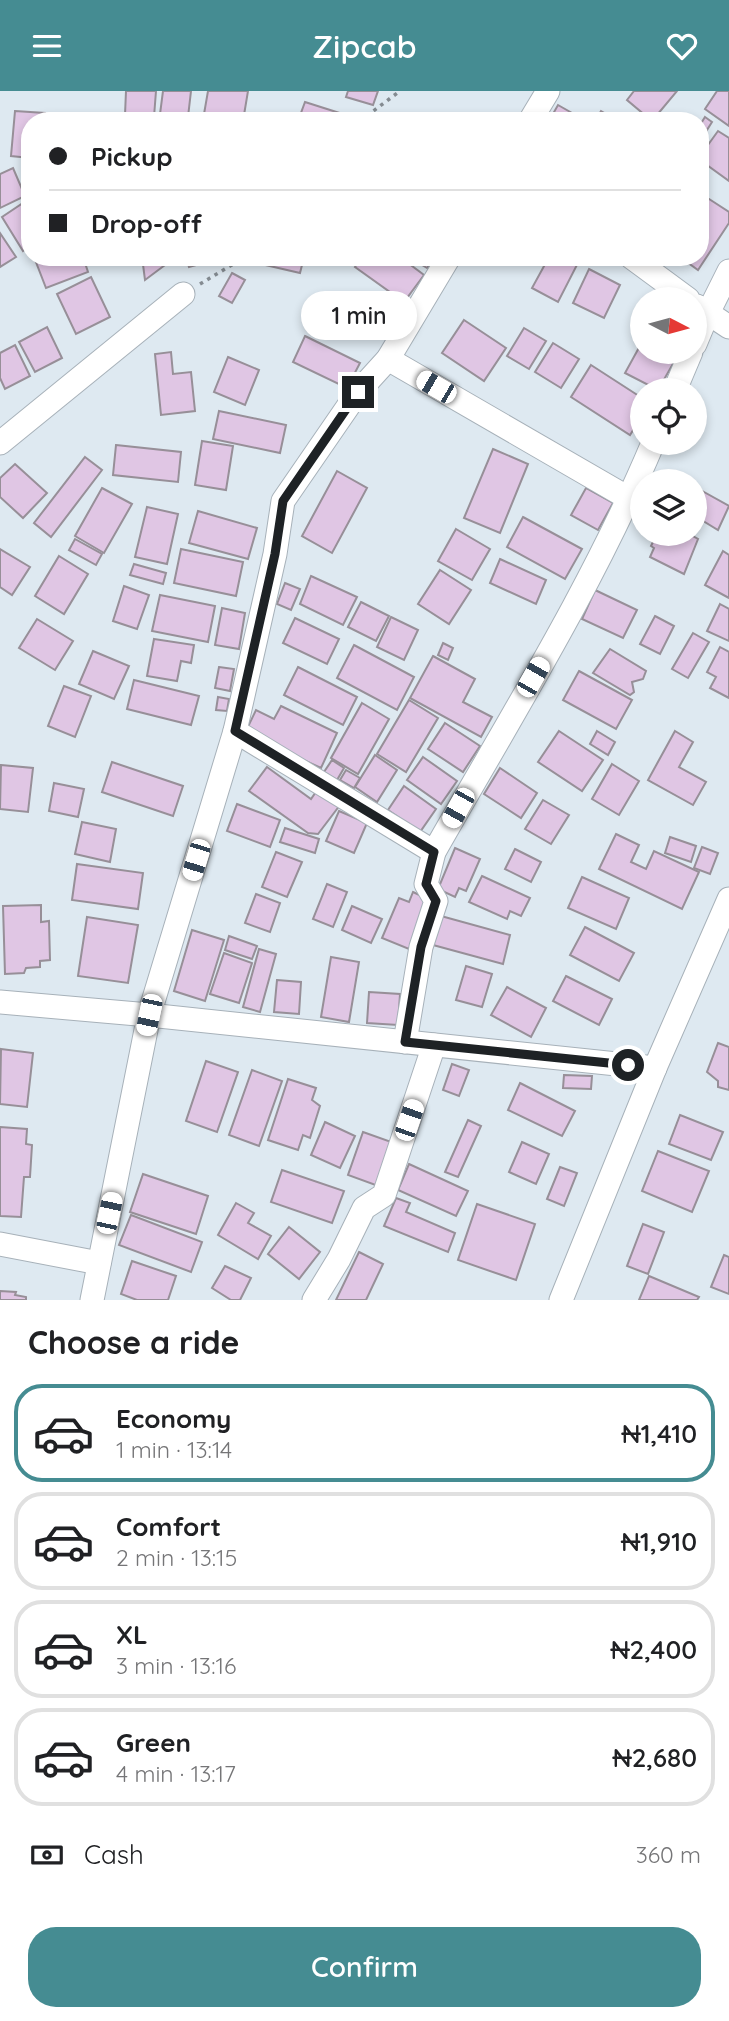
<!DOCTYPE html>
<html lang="en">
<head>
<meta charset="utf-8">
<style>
	body { margin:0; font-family:Quicksand,sans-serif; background:#f6f6f6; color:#202124; height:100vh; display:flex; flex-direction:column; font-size:26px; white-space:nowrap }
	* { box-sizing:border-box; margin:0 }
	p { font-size:23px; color:#757577 }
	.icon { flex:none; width:38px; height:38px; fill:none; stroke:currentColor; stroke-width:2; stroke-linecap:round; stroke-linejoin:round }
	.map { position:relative; height:1209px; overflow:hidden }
	.drawer { display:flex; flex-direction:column; background:#fff; flex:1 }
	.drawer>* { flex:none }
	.top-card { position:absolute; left:21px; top:21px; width:688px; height:154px; border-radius:28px; box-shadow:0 4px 10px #0003; display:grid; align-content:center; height:154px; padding:0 28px; background:#fff }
	.needle { width:46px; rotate:96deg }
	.buttons { position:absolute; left:630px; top:196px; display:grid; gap:14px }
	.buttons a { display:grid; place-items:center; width:77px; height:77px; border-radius:50%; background:#fff; box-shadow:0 4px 10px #0003; font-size:35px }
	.end { position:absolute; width:32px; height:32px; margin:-16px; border:9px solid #1e2225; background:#fff; box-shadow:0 0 0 4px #fff }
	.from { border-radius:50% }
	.bubble { position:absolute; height:49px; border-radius:24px; background:#fff; box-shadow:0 4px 10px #0003; font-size:23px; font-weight:600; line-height:49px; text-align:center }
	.car { position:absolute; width:21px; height:42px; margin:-21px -10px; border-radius:9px; box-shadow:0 0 5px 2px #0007; background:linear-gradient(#fff 24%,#345 0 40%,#fff 0 76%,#345 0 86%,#fff 0) }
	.top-card b { display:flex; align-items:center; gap:24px; height:66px; font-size:26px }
	.top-card b+b { border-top:2px solid #e0e0e0 }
	.top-card i { width:18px; height:18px; background:#202124 }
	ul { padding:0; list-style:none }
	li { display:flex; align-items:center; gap:21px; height:98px; margin:0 14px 10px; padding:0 14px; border:4px solid #e0e0e0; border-radius:28px }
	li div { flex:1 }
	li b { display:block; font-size:26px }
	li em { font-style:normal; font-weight:600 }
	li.current { border-color:#458c92 }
	li>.icon { width:63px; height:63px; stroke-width:1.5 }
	h2 { padding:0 28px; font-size:32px; line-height:84px }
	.pay { display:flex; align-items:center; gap:18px; height:77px; padding:0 28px; font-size:26px }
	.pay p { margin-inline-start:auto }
	.primary-button { display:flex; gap:14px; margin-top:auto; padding:14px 28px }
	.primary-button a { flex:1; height:80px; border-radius:28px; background:#458c92; color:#fff; font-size:28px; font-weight:600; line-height:80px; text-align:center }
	header { display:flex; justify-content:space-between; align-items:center; height:91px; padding:0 28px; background:#458c92; color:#fff; font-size:32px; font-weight:600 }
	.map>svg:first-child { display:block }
	.building { fill:#e0c6e4; stroke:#978f98; stroke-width:2 }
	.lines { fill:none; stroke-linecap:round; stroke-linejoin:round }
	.street-casing { stroke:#a7b1b9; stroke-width:25 }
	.path { stroke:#848b91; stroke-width:3.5; stroke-dasharray:3.5 5; stroke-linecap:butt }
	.street { stroke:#fff; stroke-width:23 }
	.route { stroke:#1e2225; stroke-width:9 }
</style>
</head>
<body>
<header><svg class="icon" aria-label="menu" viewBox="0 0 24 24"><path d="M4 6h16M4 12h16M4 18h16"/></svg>Zipcab<svg class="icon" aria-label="heart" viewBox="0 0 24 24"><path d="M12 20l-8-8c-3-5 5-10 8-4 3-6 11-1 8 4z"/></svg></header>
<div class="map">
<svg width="729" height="1209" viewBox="0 0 729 1209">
	<rect width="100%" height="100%" fill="#dee9f1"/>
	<g class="building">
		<path d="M126,0H156L154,26L125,24Z"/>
		<path d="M163,0H191L188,26L160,23Z"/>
		<path d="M208,0H248L243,30L204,23Z"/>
		<path d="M348,0H378L373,14L346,6Z"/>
		<path d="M634,0H677L652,30L627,9Z"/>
		<path d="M717,0H729V35L705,18Z"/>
		<path d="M305,11L349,25L348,30H298Z"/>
		<path d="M558,14L586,30H549Z"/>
		<path d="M15,20L45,22V30H30V67L11,65Z"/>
		<path d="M601,20L618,30H595Z"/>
		<path d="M705,26L712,31L700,50V34Z"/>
		<path d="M718,40L729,47V90L700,69V65Z"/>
		<path d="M30,76V103L28,105L23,77Z"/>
		<path d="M13,77L25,105L0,117V83Z"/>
		<path d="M706,106L729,121V132L698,179L680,166H700V114Z"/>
		<path d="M26,110L30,117V155L23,160L2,126Z"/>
		<path d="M0,142L16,166L0,176Z"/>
		<path d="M34,166H83L88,181L46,197Z"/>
		<path d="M142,166H169V171L145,189Z"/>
		<path d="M186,166H218V168L189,176Z"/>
		<path d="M263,166H304L300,182L261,173Z"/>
		<path d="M362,166H400L424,184L404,211L355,176Z"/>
		<path d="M409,166H434L427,177Z"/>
		<path d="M549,166H581L558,211L532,197Z"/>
		<path d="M589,178L620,194L604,227L573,212Z"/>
		<path d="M232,182L245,189L232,212L219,205Z"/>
		<path d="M91,186L110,226L76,243L57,203Z"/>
		<path d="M464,229L506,257L484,290L442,262Z"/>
		<path d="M47,236L62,267L35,281L19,251Z"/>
		<path d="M524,237L546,250L529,278L507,265Z"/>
		<path d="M305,245L360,272L347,297L293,271Z"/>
		<path d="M553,252L579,268L561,297L535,281Z"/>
		<path d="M641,253L642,261H656L674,271L658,299L625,282Z"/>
		<path d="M15,254L30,285L5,298L0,287V262Z"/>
		<path d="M171,261L173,283L191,281L195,320L161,324L155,263Z"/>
		<path d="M228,266L259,279L245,314L214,301Z"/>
		<path d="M591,274L642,307V325L630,344L571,306Z"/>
		<path d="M219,320L286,334L280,362L213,348Z"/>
		<path d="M202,350L233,355L226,399L195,394Z"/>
		<path d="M116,354L181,361L178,391L113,384Z"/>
		<path d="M493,358L528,373L500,442L464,427Z"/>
		<path d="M85,366L102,379L51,446L34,432Z"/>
		<path d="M15,373L47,402L23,427L0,406V387Z"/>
		<path d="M337,380L367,397L332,462L302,445Z"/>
		<path d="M695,396L729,415L718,439L695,425Z"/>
		<path d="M102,397L132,413L104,462L75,445Z"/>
		<path d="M586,397L613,412L598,439L571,424Z"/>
		<path d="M147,416L178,423L167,473L135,466Z"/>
		<path d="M198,420L257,437L248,468L189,452Z"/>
		<path d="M523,426L582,458L565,488L507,456Z"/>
		<path d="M456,438L490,458L472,489L438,470Z"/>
		<path d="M657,443H689L698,448L684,483L650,466L654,457L651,455Z"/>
		<path d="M75,448L102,463L96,474L69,459Z"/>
		<path d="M0,458L30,476L12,504L0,496Z"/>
		<path d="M181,458L243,471L236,505L174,492Z"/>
		<path d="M723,460L729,464V507L705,494Z"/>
		<path d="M59,465L88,483L64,523L35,505Z"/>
		<path d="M500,468L546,489L536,513L490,492Z"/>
		<path d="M134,473L166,482L163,493L130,484Z"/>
		<path d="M440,479L471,499L449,533L418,513Z"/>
		<path d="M311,485L357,506L343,534L300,513Z"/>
		<path d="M285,492L300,498L291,519L277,513Z"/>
		<path d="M124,495L149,504L137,538L113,530Z"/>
		<path d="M595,499L637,519L623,547L582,528Z"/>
		<path d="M160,504L215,515L208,551L152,540Z"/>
		<path d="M361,511L389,525L376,550L348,536Z"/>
		<path d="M720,513L729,518V550L707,540Z"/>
		<path d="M222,517L245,522L239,558L215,554Z"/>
		<path d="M655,525L674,535L660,563L640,553Z"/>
		<path d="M391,526L418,539L404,569L377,556Z"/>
		<path d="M295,527L339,548L327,573L283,552Z"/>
		<path d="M37,528L73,550L55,579L19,557Z"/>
		<path d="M693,542L709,551L688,587L672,578Z"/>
		<path d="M154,548L194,554L191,572L181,570L177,590L147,585Z"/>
		<path d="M443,552L453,557L448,569L438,564Z"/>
		<path d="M354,554L414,586L397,619L337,587Z"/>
		<path d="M720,556L729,561V607L710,597L716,586L707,581Z"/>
		<path d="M610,558L646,580L643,588L632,591L634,601L630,604L593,582Z"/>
		<path d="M93,560L129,575L114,608L79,593Z"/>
		<path d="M433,565L475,588L463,611L492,626L481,646L410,607Z"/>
		<path d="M219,576L234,578L230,600L215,597Z"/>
		<path d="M298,576L357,606L343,634L284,604Z"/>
		<path d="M579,580L632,609L616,638L563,609Z"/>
		<path d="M134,589L199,605L191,634L127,618Z"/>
		<path d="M64,595L91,605L75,646L48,635Z"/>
		<path d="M218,606L229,608L227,620L216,619Z"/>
		<path d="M409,609L438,627L406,681L377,663Z"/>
		<path d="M362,612L389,628L358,683L331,667Z"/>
		<path d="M281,615L337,642L321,677L245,642L256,619L274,628Z"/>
		<path d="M445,632L480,655L463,681L428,658Z"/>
		<path d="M559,640L603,669L582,700L538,671Z"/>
		<path d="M597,640L615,651L608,664L590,653Z"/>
		<path d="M675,640L693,651L679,676L706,691L693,714L648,689Z"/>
		<path d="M375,664L397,679L377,711L355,696Z"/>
		<path d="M423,666L457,690L441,713L407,689Z"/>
		<path d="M332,669L344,677L337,689L324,681Z"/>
		<path d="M112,671L183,695L173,725L102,701Z"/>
		<path d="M612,673L639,690L619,724L592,708Z"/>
		<path d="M1,674L33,677L28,721L0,718Z"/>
		<path d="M267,676L311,708L318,698L340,714L318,743L308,742L249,700Z"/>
		<path d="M500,677L537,702L521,727L484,703Z"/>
		<path d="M346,679L360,687L354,697L340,689Z"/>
		<path d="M54,692L84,698L78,726L49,720Z"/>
		<path d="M404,695L436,718L420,741L388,719Z"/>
		<path d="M543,709L569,724L551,753L525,738Z"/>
		<path d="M237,713L280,729L270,756L227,740Z"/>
		<path d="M339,720L367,732L354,762L326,750Z"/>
		<path d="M82,731L116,738L110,771L75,763Z"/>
		<path d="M285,737L319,748L315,762L280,751Z"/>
		<path d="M616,743L639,754L631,771L646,778L654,760L699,781L682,818L599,778Z"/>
		<path d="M670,746L696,755L691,771L665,762Z"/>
		<path d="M702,756L718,762L710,783L694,777Z"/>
		<path d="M455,757L480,768L466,800L459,797L455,806L438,798Z"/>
		<path d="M515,758L541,771L531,791L505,778Z"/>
		<path d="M276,761L302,771L287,806L262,796Z"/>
		<path d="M77,773L143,782L138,818L72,809Z"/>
		<path d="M482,785L530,807L521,825L510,820L507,828L469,811Z"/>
		<path d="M582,786L629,807L616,838L568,817Z"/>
		<path d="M327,793L347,801L333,836L313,828Z"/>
		<path d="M413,801L430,809L409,858L382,847L399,807L409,811Z"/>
		<path d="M256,803L280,812L270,841L245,832Z"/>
		<path d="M41,814V831L49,830L50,869L40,870V876L26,877L24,882L5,883L3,815Z"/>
		<path d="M352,815L382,828L371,852L342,839Z"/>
		<path d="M441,825L510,844L503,873L433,854Z"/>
		<path d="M87,826L138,834L128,892L78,885Z"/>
		<path d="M585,836L634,862L619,890L570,864Z"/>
		<path d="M192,839L224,849L205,910L174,900Z"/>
		<path d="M229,845L257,855L252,868L225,859Z"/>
		<path d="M259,858L276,863L260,921L243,916Z"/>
		<path d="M224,862L252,872L239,912L210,903Z"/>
		<path d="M331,866L359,871L349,931L321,926Z"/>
		<path d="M466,875L492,883L482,916L456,909Z"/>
		<path d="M566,885L612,908L599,934L553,910Z"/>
		<path d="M277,889L301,891L299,923L274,921Z"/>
		<path d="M507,896L546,917L531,946L491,924Z"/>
		<path d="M369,901L400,903L398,934L367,932Z"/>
		<path d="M718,952L729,956V999L718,996V990L707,981Z"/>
		<path d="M1,958L33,962L27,1016L0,1013Z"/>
		<path d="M206,970L238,981L217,1041L186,1030Z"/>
		<path d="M452,973L469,979L459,1005L443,999Z"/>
		<path d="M252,979L282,990L259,1055L229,1044Z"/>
		<path d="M564,984L592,985L591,998L563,997Z"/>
		<path d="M288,988L316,997L312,1009L320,1015L310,1047L303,1044L298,1059L268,1049Z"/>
		<path d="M520,992L575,1020L562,1045L508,1019Z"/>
		<path d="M680,1024L723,1041L711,1069L669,1053Z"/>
		<path d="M468,1029L481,1035L458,1086L445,1081Z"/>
		<path d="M325,1031L355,1045L340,1077L311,1064Z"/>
		<path d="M0,1036L27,1038L26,1053L32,1054L30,1086H24L21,1126L0,1125Z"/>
		<path d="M363,1041L397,1053L381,1096L348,1084Z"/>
		<path d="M522,1051L549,1063L536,1093L509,1081Z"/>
		<path d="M658,1060L709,1080L692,1121L642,1100Z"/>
		<path d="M409,1073L468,1100L456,1125L398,1099Z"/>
		<path d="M560,1076L577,1082L564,1115L547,1108Z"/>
		<path d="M282,1079L344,1100L332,1132L271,1111Z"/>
		<path d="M143,1083L208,1105L196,1143L130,1121Z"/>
		<path d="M396,1107L410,1112L406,1121L455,1142L448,1161L384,1135Z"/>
		<path d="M236,1112L254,1122L248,1132L271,1145L258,1168L218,1144Z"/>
		<path d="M477,1113L535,1133L516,1189L458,1169Z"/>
		<path d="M131,1124L202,1151L191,1181L119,1154Z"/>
		<path d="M643,1133L664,1141L648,1183L627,1175Z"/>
		<path d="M289,1136L320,1161L299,1188L268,1163Z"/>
		<path d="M359,1161L383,1173L366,1209H336Z"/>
		<path d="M724,1164L729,1166V1203L711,1196Z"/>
		<path d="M132,1170L176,1185L168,1209H137L121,1203Z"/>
		<path d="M225,1175L251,1187L240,1209H231L212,1197Z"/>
		<path d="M649,1185L699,1206L697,1209H639Z"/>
		<path d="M0,1200L16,1201L15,1204L26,1206V1209H0Z"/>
	</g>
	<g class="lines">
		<defs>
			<g id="street">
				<path d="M530,30L548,0"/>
				<path d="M631,166L688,208"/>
				<path d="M729,180L708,222L729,236"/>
				<path d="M695,253L708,222L697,215"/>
				<path d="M388,268L630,408"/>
				<path d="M675,299L691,261"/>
				<path d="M0,352L183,203"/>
				<path d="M235,640L434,761"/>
				<path d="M0,911L149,924L655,977"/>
				<path d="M405,951L421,856L436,810L426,793L434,761C510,627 593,495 653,352"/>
				<path d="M0,1153L99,1172"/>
				<path d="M92,1209L149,924L235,640L275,463L283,410L358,301L388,268L449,166"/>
				<path d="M314,1209L339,1168L364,1117L384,1104L434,954"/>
				<path d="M561,1209L655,977L729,808"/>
			</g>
		</defs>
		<use href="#street" class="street-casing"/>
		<g class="path">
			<path d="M360,30L400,0"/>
			<path d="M200,193L245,166"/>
		</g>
		<use href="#street" class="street"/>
	</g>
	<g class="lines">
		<path class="route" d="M358,301L283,410L275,463L235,640L434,761L426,793L436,810L421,856L405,951L628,974"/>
	</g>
</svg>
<div class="buttons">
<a><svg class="needle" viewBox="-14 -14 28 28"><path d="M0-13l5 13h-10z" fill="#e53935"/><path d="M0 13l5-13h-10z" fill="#757577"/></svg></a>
<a><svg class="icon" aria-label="locate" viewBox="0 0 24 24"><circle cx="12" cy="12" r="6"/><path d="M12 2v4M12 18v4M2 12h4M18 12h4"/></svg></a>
<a><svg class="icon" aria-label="layers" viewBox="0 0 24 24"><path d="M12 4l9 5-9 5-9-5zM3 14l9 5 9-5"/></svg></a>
</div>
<i class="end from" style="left:628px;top:974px"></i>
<i class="end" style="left:358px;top:301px"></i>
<div class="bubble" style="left:301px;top:200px;width:116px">1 min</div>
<i class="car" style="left:436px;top:296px;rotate:300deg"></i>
<i class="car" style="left:533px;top:586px;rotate:30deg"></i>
<i class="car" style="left:458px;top:717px;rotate:209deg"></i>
<i class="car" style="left:196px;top:769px;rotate:197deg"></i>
<i class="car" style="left:149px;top:924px;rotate:192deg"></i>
<i class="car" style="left:409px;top:1029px;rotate:19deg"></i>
<i class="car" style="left:109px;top:1122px;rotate:12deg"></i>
<div class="top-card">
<b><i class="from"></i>Pickup</b>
<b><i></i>Drop-off</b>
</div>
</div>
<section class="drawer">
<h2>Choose a ride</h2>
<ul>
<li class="current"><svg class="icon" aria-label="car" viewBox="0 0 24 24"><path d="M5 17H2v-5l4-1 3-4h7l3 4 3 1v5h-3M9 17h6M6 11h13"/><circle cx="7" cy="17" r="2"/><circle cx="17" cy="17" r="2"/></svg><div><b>Economy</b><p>1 min · 13:14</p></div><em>₦1,410</em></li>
<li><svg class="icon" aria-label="car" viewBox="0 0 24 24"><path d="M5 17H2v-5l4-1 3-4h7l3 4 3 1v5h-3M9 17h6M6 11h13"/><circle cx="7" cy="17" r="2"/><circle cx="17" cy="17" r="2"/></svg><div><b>Comfort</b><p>2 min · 13:15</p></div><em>₦1,910</em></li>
<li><svg class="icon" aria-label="car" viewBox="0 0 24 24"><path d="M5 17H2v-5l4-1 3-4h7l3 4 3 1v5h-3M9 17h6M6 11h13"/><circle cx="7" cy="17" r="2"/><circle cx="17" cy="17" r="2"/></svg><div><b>XL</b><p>3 min · 13:16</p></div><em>₦2,400</em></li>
<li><svg class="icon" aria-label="car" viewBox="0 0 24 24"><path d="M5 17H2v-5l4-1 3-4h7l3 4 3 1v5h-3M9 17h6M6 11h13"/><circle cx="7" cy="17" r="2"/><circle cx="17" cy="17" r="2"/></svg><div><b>Green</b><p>4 min · 13:17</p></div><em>₦2,680</em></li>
</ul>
<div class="pay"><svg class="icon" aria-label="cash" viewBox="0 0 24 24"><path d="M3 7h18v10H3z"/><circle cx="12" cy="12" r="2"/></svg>Cash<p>360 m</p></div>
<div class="primary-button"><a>Confirm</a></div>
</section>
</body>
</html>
